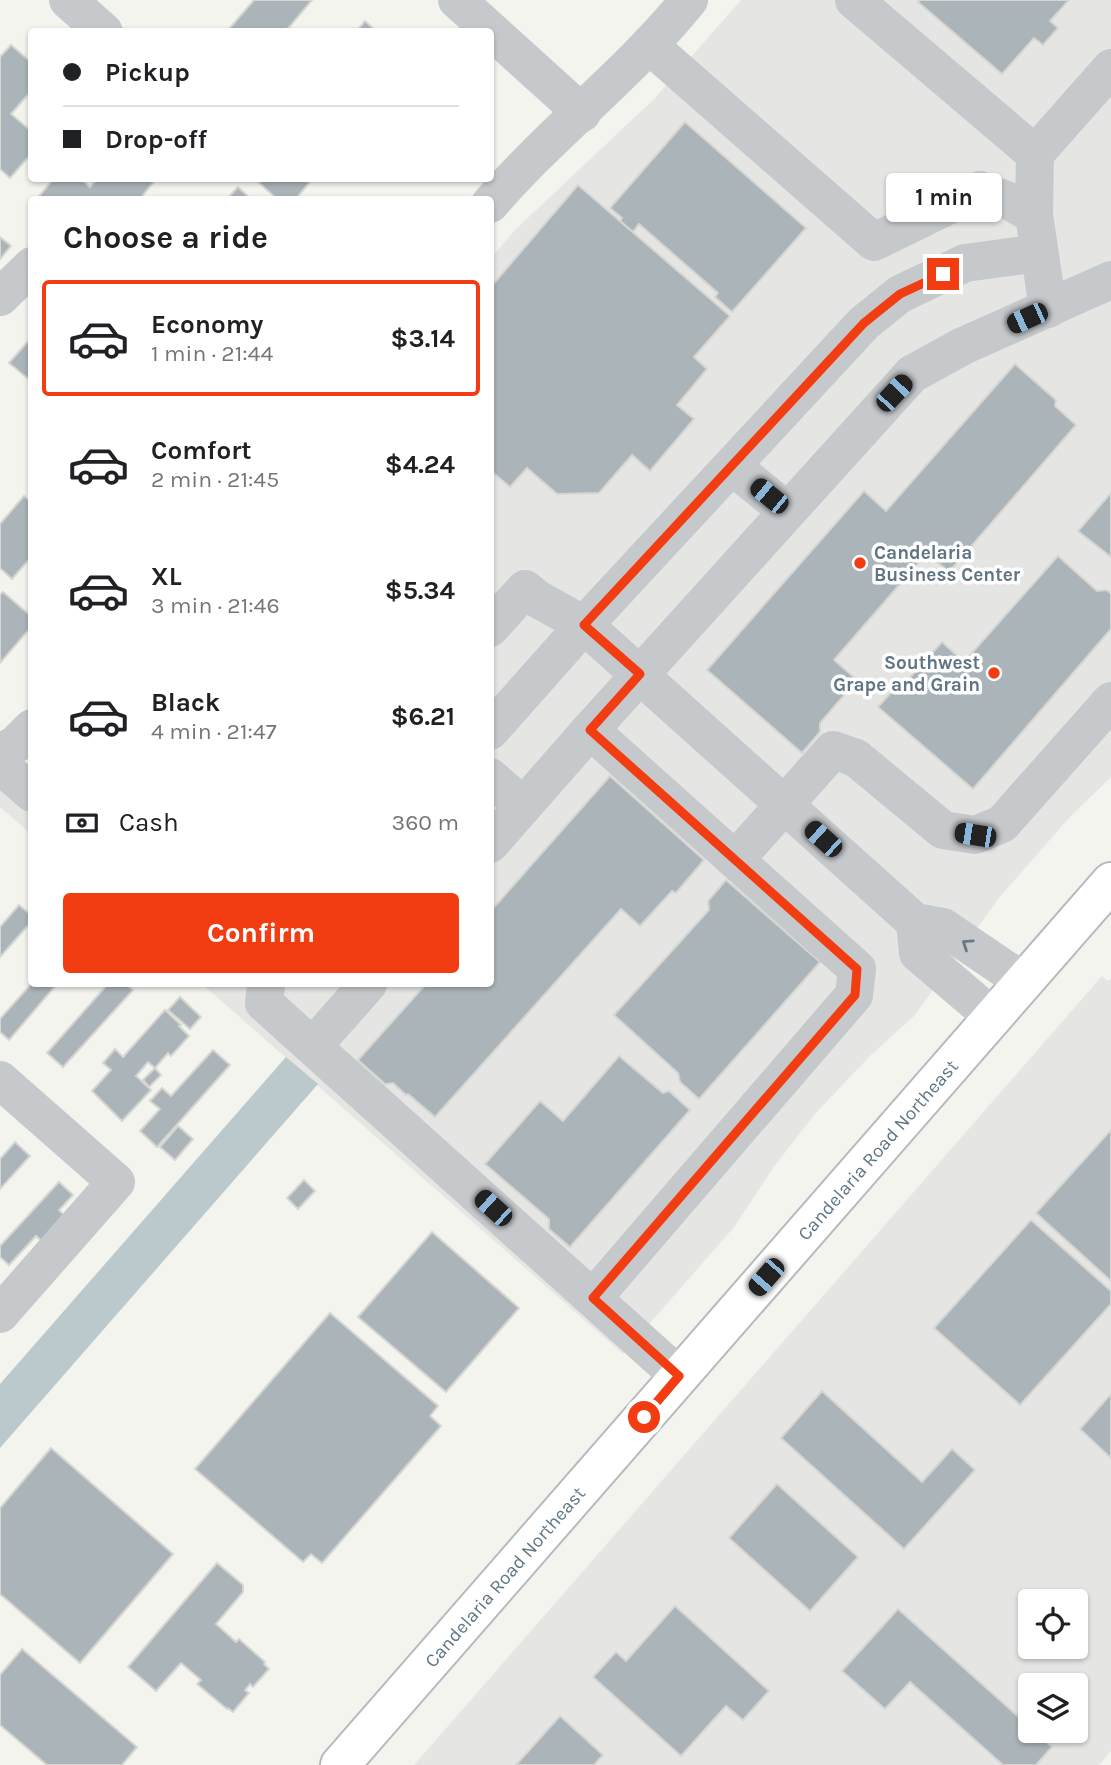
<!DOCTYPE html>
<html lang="en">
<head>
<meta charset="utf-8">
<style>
	body { margin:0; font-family:Karla,sans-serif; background:#f2f2f2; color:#202124; height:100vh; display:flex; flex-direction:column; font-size:26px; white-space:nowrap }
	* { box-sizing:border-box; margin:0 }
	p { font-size:23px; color:#757577 }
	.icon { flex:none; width:38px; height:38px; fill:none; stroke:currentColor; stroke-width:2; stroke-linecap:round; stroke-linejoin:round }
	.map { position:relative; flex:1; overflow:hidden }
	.details { position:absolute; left:28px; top:196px; width:466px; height:791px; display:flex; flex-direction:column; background:#fff; border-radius:7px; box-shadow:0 2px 5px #0004 }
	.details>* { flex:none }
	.hud { position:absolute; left:28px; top:28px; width:466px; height:154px; border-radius:7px; box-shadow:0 2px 5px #0004; display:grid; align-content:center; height:154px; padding:0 35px; background:#fff }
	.buttons { position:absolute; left:1018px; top:1589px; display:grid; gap:14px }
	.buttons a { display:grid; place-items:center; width:70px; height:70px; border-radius:7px; background:#fff; box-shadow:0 2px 5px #0004; font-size:35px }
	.end { position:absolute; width:32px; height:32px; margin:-16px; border:9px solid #f23c11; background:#fff; box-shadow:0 0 0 4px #fff }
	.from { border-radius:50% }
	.bubble { position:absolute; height:49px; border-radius:7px; background:#fff; box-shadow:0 2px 5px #0004; font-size:23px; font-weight:700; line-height:49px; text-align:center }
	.car { position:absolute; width:21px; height:42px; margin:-21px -10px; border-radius:9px; box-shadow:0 0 5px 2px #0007; background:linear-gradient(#222 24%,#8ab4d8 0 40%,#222 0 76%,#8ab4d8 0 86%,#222 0) }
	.hud b { display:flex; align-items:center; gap:24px; height:66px; font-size:26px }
	.hud b+b { border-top:2px solid #e0e0e0 }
	.hud i { width:18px; height:18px; background:#202124 }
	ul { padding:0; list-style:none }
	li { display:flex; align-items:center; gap:21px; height:116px; margin:0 14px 10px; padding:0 21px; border:4px solid transparent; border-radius:7px }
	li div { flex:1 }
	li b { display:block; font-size:26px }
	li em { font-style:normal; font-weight:700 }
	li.current { border-color:#f23c11 }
	li>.icon { width:63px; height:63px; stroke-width:1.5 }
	h2 { padding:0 35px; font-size:32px; line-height:84px }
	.pay { display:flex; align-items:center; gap:18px; height:77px; padding:0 35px; font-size:26px }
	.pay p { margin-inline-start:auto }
	.button { display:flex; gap:14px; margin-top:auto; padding:14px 35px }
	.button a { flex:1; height:80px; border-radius:7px; background:#f23c11; color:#fff; font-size:28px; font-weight:700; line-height:80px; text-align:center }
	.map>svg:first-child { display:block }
	.built { fill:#e5e5e3; fill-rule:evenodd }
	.water { fill:#bbc9cd }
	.building { fill:#abb4b8; stroke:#d5d5d2; stroke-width:2 }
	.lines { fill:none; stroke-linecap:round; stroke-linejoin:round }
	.major-casing { stroke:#b6babe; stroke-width:42 }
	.minor { stroke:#c6c9cc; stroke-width:38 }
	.major { stroke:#fff; stroke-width:38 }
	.oneway { stroke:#657987 }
	.route { stroke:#f23c11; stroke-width:9 }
	.poi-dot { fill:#f23c11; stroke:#fff; stroke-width:2.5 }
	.labels { text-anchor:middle; stroke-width:7; stroke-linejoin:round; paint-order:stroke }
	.poi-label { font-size:19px; font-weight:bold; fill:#607583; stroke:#fff; text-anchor:start }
	.street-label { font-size:19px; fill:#607583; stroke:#fff }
</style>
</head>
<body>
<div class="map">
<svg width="1111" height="1765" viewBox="0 0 1111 1765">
	<rect width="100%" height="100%" fill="#f4f4ef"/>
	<g class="built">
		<path d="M741,0H1111V777L1068,819L999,898L914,1016L871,1055L814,1115L773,1168L735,1226L623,1354L202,984H490V259L516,229L654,99Z"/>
		<path d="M31,777V834L0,807V790Z"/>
		<path d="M1102,976L1108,981L1111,978V1751L1099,1765H414ZM1031,1601H1076V1647H1031ZM1031,1685H1076V1731H1031Z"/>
	</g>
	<path class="water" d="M286,1057L318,1084L0,1448V1384Z"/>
	<g class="building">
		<path d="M254,0H312L285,32H231L229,29Z"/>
		<path d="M920,0H1069L1050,21L1058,28L1043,45L1034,38L1002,74L918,2Z"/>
		<path d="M365,21L377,32H356Z"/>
		<path d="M11,45L32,63V90L11,114L32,132V153L10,178L0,169V57Z"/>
		<path d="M685,122L806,228L732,312L715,297L718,293L639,224L633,232L620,221L622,218L610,208Z"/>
		<path d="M54,178H80L90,187L98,178H157L139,200H36Z"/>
		<path d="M254,178H313L295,200H278Z"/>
		<path d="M578,185L730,316L694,357L707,369L677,405L694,419L650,471L632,455L599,493L557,494L527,468L510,487L490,470V288Z"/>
		<path d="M238,187L252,200H226Z"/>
		<path d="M0,237L11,246L0,259Z"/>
		<path d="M32,337V382L9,363Z"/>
		<path d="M1015,364L1056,400L1055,406L1076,425L949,572L927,553L834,660L857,680L820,723V732L802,753L707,670L864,491L886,511Z"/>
		<path d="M1111,493V557L1078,531Z"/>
		<path d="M24,496L32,503V556L12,579L0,568V524Z"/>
		<path d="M1058,556L1097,591L1107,590L1111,594V629L973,789L878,707L897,686L905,683L942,642L964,662Z"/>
		<path d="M3,592L32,617V626L0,663V595Z"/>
		<path d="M610,776L704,860L676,893L672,891L640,926L621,909L435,1117L408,1094L406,1095L393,1083L385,1084L358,1060L426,984H490V912Z"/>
		<path d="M726,880L820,962L699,1099L680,1082L678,1073L614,1015L709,910L708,901Z"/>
		<path d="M19,905L32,916V921L0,957V927Z"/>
		<path d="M32,983L57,984L9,1040L0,1032V1019Z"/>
		<path d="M108,984H126L133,990L63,1067L47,1053Z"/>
		<path d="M180,997L201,1017L190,1029L168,1010Z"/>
		<path d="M165,1010L181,1025L179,1026L189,1036L171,1056L168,1053L155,1068L148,1062L136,1076L151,1090L122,1121L92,1091L111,1070L103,1063L115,1049L123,1057Z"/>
		<path d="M213,1050L230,1065L157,1147L140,1131L160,1109L150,1101L162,1088L171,1096Z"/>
		<path d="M619,1056L663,1093L669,1091L690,1110L570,1247L549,1229V1219L485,1164L540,1101L563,1121Z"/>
		<path d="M155,1068L161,1075L149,1087L143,1080Z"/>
		<path d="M178,1126L193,1139L175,1160L160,1147Z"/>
		<path d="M1111,1130V1281L1036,1213Z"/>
		<path d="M15,1142L30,1156L0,1189V1159Z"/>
		<path d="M304,1180L315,1191L298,1209L287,1198Z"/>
		<path d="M59,1182L73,1195L59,1210L68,1219L45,1244L36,1236L9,1265L0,1257V1246Z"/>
		<path d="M1031,1220L1111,1291V1304L1020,1405L934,1328Z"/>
		<path d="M432,1232L519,1308L446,1392L358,1317Z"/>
		<path d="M330,1313L438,1406L430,1416L441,1426L322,1563L311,1554L303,1562L195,1469Z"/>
		<path d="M822,1391L922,1482L952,1449L975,1470L904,1549L781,1438Z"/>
		<path d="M1111,1394V1458L1080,1429Z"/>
		<path d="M51,1448L173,1554L80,1663L0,1594V1508Z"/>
		<path d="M777,1484L858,1557L810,1611L729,1538Z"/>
		<path d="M217,1563L243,1585V1592L216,1624L236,1642L239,1639L265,1662L264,1664L269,1669L253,1687L250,1684L245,1690L249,1693L233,1712L228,1708L227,1709L197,1684L201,1680L181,1663L156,1691L128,1667Z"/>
		<path d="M675,1606L769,1691L743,1720L726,1706L681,1756L593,1677L616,1652L626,1661Z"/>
		<path d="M898,1609L1031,1728V1731H1034L1052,1747L1036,1765H1003L910,1682L885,1709L842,1671Z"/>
		<path d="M22,1649L137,1747L122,1765H47L0,1725V1675Z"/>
		<path d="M560,1716L603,1755L594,1765H516Z"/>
	</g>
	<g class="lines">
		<defs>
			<g id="major">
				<path id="s1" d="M340,1765L1111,882"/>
			</g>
		</defs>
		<use href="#major" class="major-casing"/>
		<g class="minor">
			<path d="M68,0L104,32"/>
			<path d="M457,0L582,113"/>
			<path d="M854,0L1035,154"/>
			<path d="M649,45L874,242L980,190L1009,201L1034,215L1048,309"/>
			<path d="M490,204C552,132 629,74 689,0"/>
			<path d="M1034,215L1035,154L1111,68"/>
			<path d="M0,297L32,266"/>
			<path d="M732,466L787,511"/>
			<path d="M490,628L525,589L536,598L584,625L915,922"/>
			<path d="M490,731L584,625L864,323L900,294L965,263L1039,253"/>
			<path d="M0,753L16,744L32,728"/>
			<path d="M0,765L32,793"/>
			<path d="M490,777L523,806"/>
			<path d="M490,844L590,730"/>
			<path d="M735,860L833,750L856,758L943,830L975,835L1002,824L1111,701"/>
			<path d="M266,984L264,1003L679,1376"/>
			<path d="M993,1017L918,953L915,922L943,927L1024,982"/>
			<path d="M313,1046L368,984"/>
			<path d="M0,1080L116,1182L0,1314"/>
			<path d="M593,1298L854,995L857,969L590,730L912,374L963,346L1111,280"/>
		</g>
		<use href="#major" class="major"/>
	</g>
	<defs><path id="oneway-chevron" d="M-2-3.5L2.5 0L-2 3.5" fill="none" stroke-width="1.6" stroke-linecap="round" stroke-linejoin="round" transform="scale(1.75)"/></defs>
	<use class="oneway" href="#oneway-chevron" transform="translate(967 944) rotate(-146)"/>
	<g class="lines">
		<path class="route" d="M644,1417L679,1376L593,1298L855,995L857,969L590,730L640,674L584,625L864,323L900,294L943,274"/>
	</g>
	<g class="poi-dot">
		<circle cx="860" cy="563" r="7"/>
		<circle cx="994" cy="673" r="7"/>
	</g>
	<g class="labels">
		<g class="poi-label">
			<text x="874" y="559">Candelaria<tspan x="874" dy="22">Business Center</tspan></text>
			<text x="980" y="669" text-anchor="end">Southwest<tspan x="980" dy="22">Grape and Grain</tspan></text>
		</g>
		<g class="street-label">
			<text dy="7" stroke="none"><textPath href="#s1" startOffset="817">Candelaria Road Northeast</textPath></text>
			<text dy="7" stroke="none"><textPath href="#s1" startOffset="250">Candelaria Road Northeast</textPath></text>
		</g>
	</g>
</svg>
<div class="buttons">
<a><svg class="icon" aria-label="locate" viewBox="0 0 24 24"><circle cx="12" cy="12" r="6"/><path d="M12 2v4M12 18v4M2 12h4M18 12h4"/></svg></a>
<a><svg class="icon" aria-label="layers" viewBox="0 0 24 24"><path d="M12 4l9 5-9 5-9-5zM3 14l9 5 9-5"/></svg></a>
</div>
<i class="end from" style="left:644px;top:1417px"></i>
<i class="end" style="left:943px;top:274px"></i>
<div class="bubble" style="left:886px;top:173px;width:116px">1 min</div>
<i class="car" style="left:1027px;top:318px;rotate:246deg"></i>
<i class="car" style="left:894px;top:393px;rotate:43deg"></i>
<i class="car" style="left:769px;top:496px;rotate:309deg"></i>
<i class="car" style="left:975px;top:835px;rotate:279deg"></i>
<i class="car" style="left:823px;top:839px;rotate:312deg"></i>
<i class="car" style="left:493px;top:1208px;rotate:312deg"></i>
<i class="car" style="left:766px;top:1277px;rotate:221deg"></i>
<div class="hud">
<b><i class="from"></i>Pickup</b>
<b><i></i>Drop-off</b>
</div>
<section class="details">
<h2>Choose a ride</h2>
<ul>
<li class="current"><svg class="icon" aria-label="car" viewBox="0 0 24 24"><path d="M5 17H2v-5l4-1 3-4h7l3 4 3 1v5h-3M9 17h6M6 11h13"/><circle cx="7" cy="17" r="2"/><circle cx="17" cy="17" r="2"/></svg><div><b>Economy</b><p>1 min · 21:44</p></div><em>$3.14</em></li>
<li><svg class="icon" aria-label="car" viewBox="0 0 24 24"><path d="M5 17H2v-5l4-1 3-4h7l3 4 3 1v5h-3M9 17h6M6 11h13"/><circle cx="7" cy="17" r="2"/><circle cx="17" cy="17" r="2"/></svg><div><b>Comfort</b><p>2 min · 21:45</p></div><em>$4.24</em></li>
<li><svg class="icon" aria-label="car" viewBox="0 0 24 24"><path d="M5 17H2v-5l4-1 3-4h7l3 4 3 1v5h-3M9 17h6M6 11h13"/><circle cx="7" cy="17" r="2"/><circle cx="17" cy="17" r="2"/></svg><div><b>XL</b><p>3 min · 21:46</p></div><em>$5.34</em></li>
<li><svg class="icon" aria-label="car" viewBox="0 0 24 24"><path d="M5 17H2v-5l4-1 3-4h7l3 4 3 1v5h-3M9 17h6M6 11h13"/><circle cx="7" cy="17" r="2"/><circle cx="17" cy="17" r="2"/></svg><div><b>Black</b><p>4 min · 21:47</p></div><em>$6.21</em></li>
</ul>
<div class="pay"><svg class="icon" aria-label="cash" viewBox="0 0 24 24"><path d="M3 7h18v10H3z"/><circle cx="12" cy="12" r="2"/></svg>Cash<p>360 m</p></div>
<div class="button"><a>Confirm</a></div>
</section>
</div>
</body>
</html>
